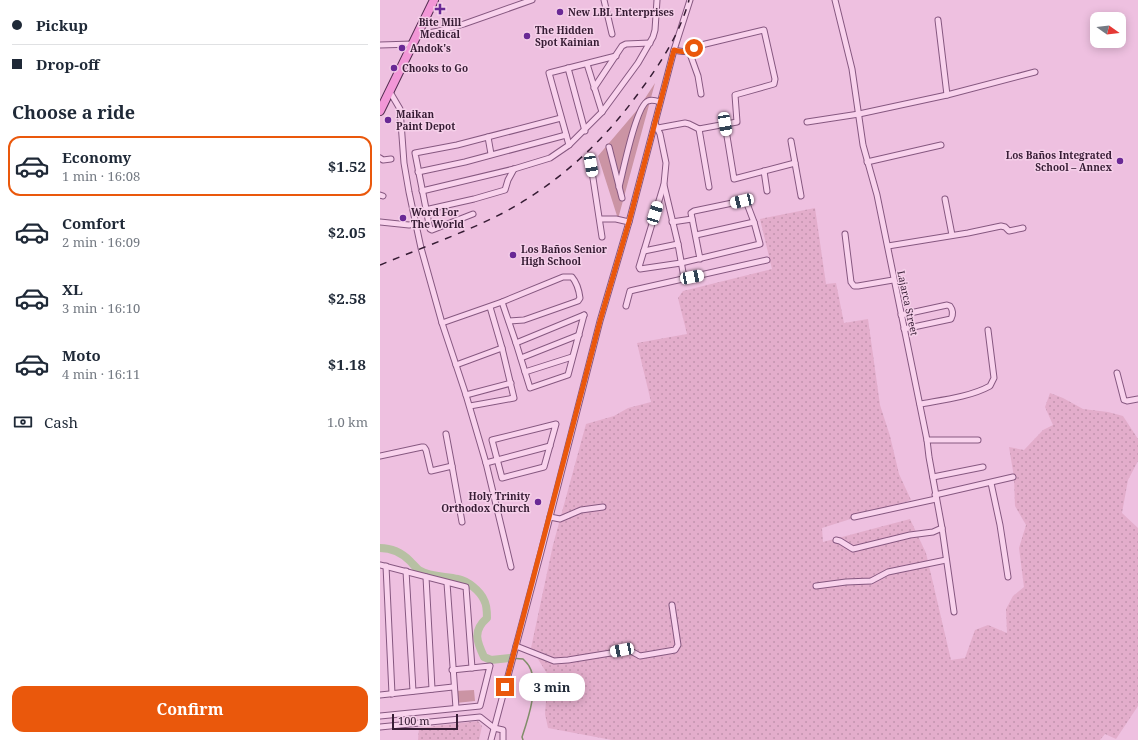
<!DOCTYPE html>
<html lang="en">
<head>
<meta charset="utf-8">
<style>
	body { margin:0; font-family:"Noto Serif",serif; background:#f6f6f7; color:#1f2937; height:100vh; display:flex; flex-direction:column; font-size:15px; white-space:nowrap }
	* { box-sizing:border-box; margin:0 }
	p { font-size:13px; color:#747a83 }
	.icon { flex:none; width:22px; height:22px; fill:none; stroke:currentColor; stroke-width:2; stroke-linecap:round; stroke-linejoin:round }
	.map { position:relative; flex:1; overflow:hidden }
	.panel { display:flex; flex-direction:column; background:#fff; width:380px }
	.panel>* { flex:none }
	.guide { display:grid; align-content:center; height:88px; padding:0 12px; background:#fff }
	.needle { width:26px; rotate:104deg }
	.controls { position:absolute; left:710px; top:12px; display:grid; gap:8px }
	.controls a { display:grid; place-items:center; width:36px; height:36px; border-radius:8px; background:#fff; box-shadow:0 2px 10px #0003; font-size:20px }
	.scale { position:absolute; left:12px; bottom:10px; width:66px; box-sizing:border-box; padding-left:4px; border:2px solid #361c34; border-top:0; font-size:11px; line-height:14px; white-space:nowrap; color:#361c34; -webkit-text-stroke:3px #f5cfe9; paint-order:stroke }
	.end { position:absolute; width:18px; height:18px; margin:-9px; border:5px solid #ea580c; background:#fff; box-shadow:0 0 0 2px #fff }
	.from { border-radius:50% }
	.bubble { position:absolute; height:28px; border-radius:12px; background:#fff; box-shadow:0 2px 10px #0003; font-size:13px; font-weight:700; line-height:28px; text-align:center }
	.car { position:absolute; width:12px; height:24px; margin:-12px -6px; border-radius:5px; box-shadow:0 0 3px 1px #0007; background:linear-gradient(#fff 24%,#345 0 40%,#fff 0 76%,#345 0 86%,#fff 0) }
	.guide b { display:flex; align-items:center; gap:14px; height:38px; font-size:15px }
	.guide b+b { border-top:1px solid #e0e1e3 }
	.guide i { width:10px; height:10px; background:#1f2937 }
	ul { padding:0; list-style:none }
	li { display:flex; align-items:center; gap:12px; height:60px; margin:0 8px 6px; padding:0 4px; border:2px solid transparent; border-radius:12px }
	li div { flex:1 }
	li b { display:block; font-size:15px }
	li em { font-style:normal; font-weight:700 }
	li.selected { border-color:#ea580c }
	li>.icon { width:36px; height:36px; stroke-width:1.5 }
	h2 { padding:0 12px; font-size:18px; line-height:48px }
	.pay { display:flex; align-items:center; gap:10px; height:44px; padding:0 12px; font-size:15px }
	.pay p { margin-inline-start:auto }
	.primary-button { display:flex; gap:8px; margin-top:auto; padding:8px 12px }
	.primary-button a { flex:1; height:46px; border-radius:12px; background:#ea580c; color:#fff; font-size:16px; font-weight:700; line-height:46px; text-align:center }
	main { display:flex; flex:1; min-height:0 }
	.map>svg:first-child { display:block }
	.farmland { fill:url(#farmland-dots) }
	.green { fill:#cb94a4 }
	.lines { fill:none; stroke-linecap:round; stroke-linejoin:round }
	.stream { stroke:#818d6a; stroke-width:1.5 }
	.river { stroke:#b7c0a3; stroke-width:8 }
	.minor-casing { stroke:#865880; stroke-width:7 }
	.primary-casing { stroke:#542c51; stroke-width:10 }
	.minor { stroke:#f9d3ed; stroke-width:5 }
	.primary { stroke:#f297d7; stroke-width:8 }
	.rail { stroke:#361c34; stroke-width:1.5; stroke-dasharray:7 7; stroke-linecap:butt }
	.route { stroke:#ea580c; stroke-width:5 }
	.poi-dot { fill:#692895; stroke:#f5cfe9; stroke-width:1.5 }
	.labels { text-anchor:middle; stroke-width:3; stroke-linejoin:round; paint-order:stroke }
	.poi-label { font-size:10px; font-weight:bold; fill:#361c34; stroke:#f5cfe9; text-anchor:start }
	.street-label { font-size:10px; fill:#361c34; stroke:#f5cfe9 }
</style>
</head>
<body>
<main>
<section class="panel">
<div class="guide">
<b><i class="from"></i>Pickup</b>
<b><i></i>Drop-off</b>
</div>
<h2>Choose a ride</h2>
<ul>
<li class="selected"><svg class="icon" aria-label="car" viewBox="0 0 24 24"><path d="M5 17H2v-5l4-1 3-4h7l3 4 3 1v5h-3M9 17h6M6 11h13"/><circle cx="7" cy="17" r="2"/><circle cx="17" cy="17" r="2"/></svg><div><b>Economy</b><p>1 min · 16:08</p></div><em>$1.52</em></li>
<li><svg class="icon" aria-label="car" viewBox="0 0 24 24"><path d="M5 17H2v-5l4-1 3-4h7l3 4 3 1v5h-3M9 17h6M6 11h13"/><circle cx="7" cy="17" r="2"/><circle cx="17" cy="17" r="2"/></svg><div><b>Comfort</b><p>2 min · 16:09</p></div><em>$2.05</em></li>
<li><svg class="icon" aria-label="car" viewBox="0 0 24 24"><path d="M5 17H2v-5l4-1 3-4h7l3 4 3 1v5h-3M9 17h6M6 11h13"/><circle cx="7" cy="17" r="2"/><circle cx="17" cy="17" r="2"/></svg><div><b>XL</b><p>3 min · 16:10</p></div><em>$2.58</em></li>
<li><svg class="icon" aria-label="car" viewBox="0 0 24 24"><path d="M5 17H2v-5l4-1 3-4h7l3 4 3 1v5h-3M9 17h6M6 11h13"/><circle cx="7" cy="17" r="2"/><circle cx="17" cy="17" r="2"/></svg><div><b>Moto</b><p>4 min · 16:11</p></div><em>$1.18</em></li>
</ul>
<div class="pay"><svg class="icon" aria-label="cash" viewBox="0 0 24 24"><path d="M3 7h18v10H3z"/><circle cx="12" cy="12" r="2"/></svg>Cash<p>1.0 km</p></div>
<div class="primary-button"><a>Confirm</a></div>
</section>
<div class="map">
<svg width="758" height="740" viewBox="0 0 758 740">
	<defs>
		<pattern id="farmland-dots" width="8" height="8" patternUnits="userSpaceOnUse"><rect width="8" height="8" fill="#e3adcb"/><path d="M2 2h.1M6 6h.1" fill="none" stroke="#c394af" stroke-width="1.8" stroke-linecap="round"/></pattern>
	</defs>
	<rect width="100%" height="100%" fill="#eec0e0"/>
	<g class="farmland">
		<path d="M435,208L446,284L456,283L464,323L488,319L500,405L510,436L519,474L531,500L442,528L443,542L530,519L546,553L571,660L585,658L595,630L608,625L627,633L626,609L633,596L644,587L639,548L646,525L635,506L634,477L629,447L644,450L663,430L673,425L665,407L670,393L683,398L703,409L728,412L743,416L758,439V461L748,480L742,513L758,528V706L736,739L725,734L720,740H232L168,728L165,714L168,675L151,648L173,545L206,424L234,416L248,408L271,402L257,343L307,334L298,298L303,291L392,269L380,219Z"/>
		<path d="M98,721L102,726L99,740H38L39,728Z"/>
	</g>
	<g class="green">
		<path d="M275,83L238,219L218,156L258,109Z"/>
		<path d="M94,690L95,701L76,703L75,691Z"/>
	</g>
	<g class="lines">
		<path class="stream" d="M130,658L143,659C145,661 148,664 149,666C160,684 148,719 142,737L143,740"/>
		<path class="river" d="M0,548C12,548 22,553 30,561C33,564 36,568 39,570C50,577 65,576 78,579C88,581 100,591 104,600C107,605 107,613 107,618C92,631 97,642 104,657L111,660L130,658"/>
		<defs>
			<g id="minor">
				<path d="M224,0L232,34"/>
				<path d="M455,0L472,69L483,145L497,195L547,440L549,457L562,528L574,612"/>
				<path d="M558,20L567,95"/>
				<path d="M37,35L59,31L84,24L152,0"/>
				<path d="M0,45L33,44"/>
				<path d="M309,51L318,76L321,94"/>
				<path d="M207,64L222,112"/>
				<path d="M188,68L205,131"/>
				<path d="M214,88L242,46L246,44L270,43"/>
				<path d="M10,92L20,109L24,163L29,192L41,248L62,323L86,395L106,463L131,567"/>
				<path d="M427,122L479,114L567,95L655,72"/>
				<path d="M275,123L280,134L286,163L284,184L259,267L260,269L301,263L380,244L374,222L366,201H362L314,211L311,213L320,259"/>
				<path d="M345,124L354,179L415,163"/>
				<path d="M278,128L305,123L309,124L319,129L357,122L355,95L394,84L395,79L384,30L317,46C307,51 306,53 294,50"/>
				<path d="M319,129L329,187"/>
				<path d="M108,137L111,154"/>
				<path d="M411,141L421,196"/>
				<path d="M189,145L169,73L236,56"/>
				<path d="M229,147L242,198"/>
				<path d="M0,158L3,160L11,159"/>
				<path d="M487,162L561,145"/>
				<path d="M211,165L222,237"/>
				<path d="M384,171L387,191"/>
				<path d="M38,172L85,162L186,135"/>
				<path d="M284,185L298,244L304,278"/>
				<path d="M239,187C243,172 256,105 268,101C272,99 277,101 280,102"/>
				<path d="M42,191L134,169L170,158L189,145L222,112L258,63L273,37L275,30L277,0"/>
				<path d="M0,195L3,196"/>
				<path d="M565,199L572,235"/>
				<path d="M45,210L94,199L125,190L128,180L134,169"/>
				<path d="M93,214L52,230L50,229L35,153L77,145L181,118"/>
				<path d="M220,219H236L249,222"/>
				<path d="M0,222L29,225L35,224"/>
				<path d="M292,222L312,219"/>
				<path d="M465,234L471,282L474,286H478L513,280"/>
				<path d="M316,235L374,222"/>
				<path d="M508,246L588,233L621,226L625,227L629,231L643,228"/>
				<path d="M264,251L298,244"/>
				<path d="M122,302L136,343L150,388L188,375L204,315"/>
				<path d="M246,306L250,291L254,290L387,260"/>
				<path d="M521,315L567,305L570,306C573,310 573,315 571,319L524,329"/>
				<path d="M62,323L122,302L183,277H192C197,283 199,290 200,298L198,301L144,320L129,321"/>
				<path d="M136,343L204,315"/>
				<path d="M141,358L199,335"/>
				<path d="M76,365L122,348"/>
				<path d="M145,372L192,357"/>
				<path d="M737,373L744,400L747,401L758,399"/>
				<path d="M86,395L131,383"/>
				<path d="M540,404C562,400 590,397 610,386L614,378L608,330"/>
				<path d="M90,406L134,398L122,348L110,307"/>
				<path d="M176,424L164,467L122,478L112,440Z"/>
				<path d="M66,434L72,466"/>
				<path d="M547,440H598"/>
				<path d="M0,456L42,447H44L46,450L51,471L72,466L82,522"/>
				<path d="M106,463L170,446"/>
				<path d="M553,477L603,467"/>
				<path d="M611,483L620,525L628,577"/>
				<path d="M555,495L633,477"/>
				<path d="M170,517L180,519L201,510L223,507"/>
				<path d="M474,517L556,499"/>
				<path d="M456,540L460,541L473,549L530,535L553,532L562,528"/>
				<path d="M0,565L86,587L92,668"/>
				<path d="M6,566L12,694"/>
				<path d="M26,571L33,691"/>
				<path d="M46,577L52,689"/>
				<path d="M67,583L76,708"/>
				<path d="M436,586L466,582L491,581L508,572L566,560"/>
				<path d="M136,646L174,661L188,660L249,650L260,656L295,650L298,645L292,605"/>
				<path d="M0,695L73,687"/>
				<path d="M0,716L100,706L110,666L72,670"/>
				<path d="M0,727L100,717L114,728L123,730V740"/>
				<path d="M111,740L161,552L220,321L249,222L294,50L310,0"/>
			</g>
			<path id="primary" d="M0,111L54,0"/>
		</defs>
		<use href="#minor" class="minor-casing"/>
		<use href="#primary" class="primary-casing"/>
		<use href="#minor" class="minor"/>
		<use href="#primary" class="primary"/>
		<path class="rail" d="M0,265C41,248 84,233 123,213C179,183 224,141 260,91C281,63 300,33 309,0"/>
	</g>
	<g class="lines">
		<path class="route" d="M125,687L220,321L249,222L294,50C302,52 306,53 314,48"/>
	</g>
	<g class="poi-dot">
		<path d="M58 3h4v4h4v4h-4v4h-4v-4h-4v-4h4z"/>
		<circle cx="180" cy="12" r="4"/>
		<circle cx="147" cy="36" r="4"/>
		<circle cx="22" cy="48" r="4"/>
		<circle cx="14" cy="68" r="4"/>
		<circle cx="8" cy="120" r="4"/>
		<circle cx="740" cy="161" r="4"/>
		<circle cx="23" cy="218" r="4"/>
		<circle cx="133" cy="255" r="4"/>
		<circle cx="158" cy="502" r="4"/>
	</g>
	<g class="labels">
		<g class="poi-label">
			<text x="188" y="16">New LBL Enterprises</text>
			<text x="60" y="26" text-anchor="middle">Bite Mill<tspan x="60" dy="12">Medical</tspan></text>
			<text x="155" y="34">The Hidden<tspan x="155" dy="12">Spot Kainian</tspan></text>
			<text x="30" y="52">Andok's</text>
			<text x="22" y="72">Chooks to Go</text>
			<text x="16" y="118">Maikan<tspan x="16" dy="12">Paint Depot</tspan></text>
			<text x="732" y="159" text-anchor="end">Los Baños Integrated<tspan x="732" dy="12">School – Annex</tspan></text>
			<text x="31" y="216">Word For<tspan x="31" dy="12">The World</tspan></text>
			<text x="141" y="253">Los Baños Senior<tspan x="141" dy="12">High School</tspan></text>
			<text x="150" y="500" text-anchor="end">Holy Trinity<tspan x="150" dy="12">Orthodox Church</tspan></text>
		</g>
		<g class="street-label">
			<text transform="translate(528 303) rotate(78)" y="4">Lajarca Street</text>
		</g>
	</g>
</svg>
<div class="controls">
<a><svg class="needle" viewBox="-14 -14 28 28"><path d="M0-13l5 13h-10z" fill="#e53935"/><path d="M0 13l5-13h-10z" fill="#747a83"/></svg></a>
</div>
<div class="scale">100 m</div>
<i class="end from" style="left:314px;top:48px"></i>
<i class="end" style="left:125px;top:687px"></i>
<div class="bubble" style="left:139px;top:673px;width:66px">3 min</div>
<i class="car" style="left:345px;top:124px;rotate:170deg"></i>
<i class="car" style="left:211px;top:165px;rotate:170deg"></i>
<i class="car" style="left:362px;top:201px;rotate:257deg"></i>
<i class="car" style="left:275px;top:213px;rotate:17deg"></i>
<i class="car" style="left:312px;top:277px;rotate:79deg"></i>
<i class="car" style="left:242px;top:650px;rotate:259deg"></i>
</div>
</main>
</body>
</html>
